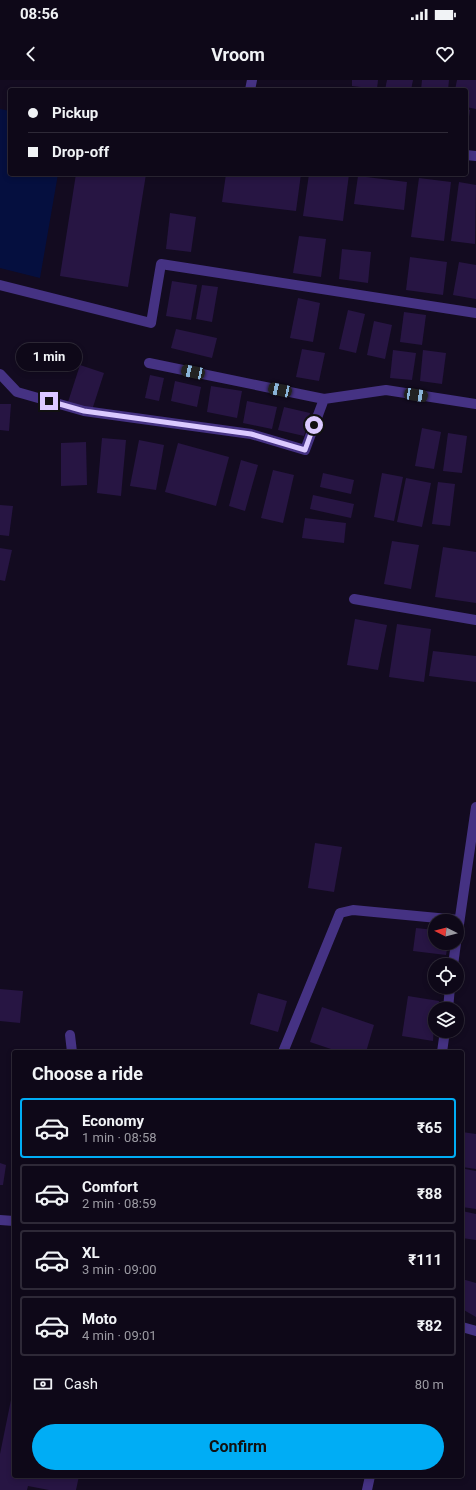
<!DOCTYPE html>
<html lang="en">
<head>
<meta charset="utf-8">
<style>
	body { margin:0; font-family:Roboto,sans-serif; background:#171121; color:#f1f3f6; height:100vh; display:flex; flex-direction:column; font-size:15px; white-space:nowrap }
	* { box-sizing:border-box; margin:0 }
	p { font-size:13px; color:#9b9aa2 }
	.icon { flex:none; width:22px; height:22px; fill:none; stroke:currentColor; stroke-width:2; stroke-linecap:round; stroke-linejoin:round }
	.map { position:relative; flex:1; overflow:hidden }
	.panel { position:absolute; left:12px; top:970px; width:452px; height:428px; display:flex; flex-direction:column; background:#0e0818; border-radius:4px; box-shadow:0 2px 6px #0003,0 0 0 1px #2e2937 }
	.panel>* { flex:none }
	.top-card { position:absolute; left:8px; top:8px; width:460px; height:88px; border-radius:4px; box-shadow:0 2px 6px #0003,0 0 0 1px #2e2937; display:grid; align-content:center; height:88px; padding:0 20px; background:#0e0818 }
	.needle { width:26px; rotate:276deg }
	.fabs { position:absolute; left:428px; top:834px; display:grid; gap:8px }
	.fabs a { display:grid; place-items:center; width:36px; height:36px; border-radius:50%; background:#0e0818; box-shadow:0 2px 6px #0003,0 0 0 1px #2e2937; font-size:20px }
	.end { position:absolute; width:18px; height:18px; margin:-9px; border:5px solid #dbcaff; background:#111; box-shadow:0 0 0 2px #111 }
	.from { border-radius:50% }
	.bubble { position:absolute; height:28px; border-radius:14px; background:#0e0818; box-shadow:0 2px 6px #0003,0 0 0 1px #2e2937; font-size:13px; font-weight:700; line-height:28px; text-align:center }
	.car { position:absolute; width:12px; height:24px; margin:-12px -6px; border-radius:5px; box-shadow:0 0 3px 1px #0007; background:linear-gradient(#222 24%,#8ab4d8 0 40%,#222 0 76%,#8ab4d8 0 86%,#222 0) }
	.top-card b { display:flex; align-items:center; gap:14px; height:38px; font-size:15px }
	.top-card b+b { border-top:1px solid #2e2937 }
	.top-card i { width:10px; height:10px; background:#f1f3f6 }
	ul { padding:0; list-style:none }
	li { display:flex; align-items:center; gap:12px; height:60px; margin:0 8px 6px; padding:0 12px; border:2px solid #2e2937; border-radius:4px }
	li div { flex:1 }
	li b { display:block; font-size:15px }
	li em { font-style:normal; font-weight:700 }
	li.selected { border-color:#00adf5 }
	li>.icon { width:36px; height:36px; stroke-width:1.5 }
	h2 { padding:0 20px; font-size:18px; line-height:48px }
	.pay { display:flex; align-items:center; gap:10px; height:44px; padding:0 20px; font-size:15px }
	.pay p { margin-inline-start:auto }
	.cta { display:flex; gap:8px; margin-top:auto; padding:8px 20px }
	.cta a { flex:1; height:46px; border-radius:24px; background:#00adf5; color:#111; font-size:16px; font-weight:700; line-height:46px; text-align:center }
	.status { display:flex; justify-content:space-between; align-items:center; height:28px; padding:0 20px; background:#0e0818; direction:ltr }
	.status svg { height:11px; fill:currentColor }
	header { display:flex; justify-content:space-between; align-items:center; height:52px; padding:0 20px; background:#0e0818; font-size:18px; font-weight:700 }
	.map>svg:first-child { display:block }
	.water { fill:#050f3f }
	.building { fill:#271543 }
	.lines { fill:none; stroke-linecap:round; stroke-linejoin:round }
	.minor { stroke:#453283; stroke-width:10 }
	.route { stroke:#dbcaff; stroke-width:5 }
</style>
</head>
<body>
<div class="status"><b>08:56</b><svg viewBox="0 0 49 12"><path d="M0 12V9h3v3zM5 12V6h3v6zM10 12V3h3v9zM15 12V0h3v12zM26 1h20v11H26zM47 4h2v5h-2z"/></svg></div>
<header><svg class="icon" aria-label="back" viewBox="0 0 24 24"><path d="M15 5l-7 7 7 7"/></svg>Vroom<svg class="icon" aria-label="heart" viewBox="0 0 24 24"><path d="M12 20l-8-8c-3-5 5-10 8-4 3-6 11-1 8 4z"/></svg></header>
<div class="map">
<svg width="476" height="1410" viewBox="0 0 476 1410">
	<rect width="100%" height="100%" fill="#130b20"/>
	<path class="water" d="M0,29L10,31V94H58L40,198L0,188Z"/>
	<g class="building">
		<path d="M352,0H378L377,9L352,6Z"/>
		<path d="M387,0H413L411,10H385Z"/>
		<path d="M422,0H449L448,10H421Z"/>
		<path d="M457,0H476V29L466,27V10H455Z"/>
		<path d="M466,29L470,30L467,51H466Z"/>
		<path d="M76,94H146L128,207L60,196Z"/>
		<path d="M226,94H301L296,131L222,122Z"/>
		<path d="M309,94H349L343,141L303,136Z"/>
		<path d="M358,96L407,102L404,130L354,124Z"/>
		<path d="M419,98L451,102L444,161L411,157Z"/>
		<path d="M459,102L476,105L475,164L451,161Z"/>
		<path d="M170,133L196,137L191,172L166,169Z"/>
		<path d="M299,156L326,159L321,197L293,193Z"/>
		<path d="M342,169L371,172L368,203L339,199Z"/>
		<path d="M410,177L447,182L443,215L406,210Z"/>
		<path d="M459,182L476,185V219L453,215Z"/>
		<path d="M172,201L197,205L191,240L166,236Z"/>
		<path d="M202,205L218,207L212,242L196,239Z"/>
		<path d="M298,218L320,223L313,262L290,258Z"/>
		<path d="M348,230L365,234L356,273L339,269Z"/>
		<path d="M404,232L426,235L422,265L400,262Z"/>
		<path d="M374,241L392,245L385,279L367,275Z"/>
		<path d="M176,249L217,258L212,278L171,268Z"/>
		<path d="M302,269L325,273L319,301L296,297Z"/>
		<path d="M393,270L416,273L412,300L390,298Z"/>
		<path d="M423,270L446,273L442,304L420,301Z"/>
		<path d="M80,285L104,293L92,330L68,322Z"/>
		<path d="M150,295L164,298L159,321L145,318Z"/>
		<path d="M175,301L201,307L197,327L171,321Z"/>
		<path d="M211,306L242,311L237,338L207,332Z"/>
		<path d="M247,321L277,327L272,349L243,343Z"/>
		<path d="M0,324H11L9,351L0,350Z"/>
		<path d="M284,327L310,333L304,356L278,350Z"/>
		<path d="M422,348L441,352L434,389L415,386Z"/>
		<path d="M448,353L467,356L462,393L443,391Z"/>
		<path d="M102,358L126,360L121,416L97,413Z"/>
		<path d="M139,360L164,365L156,410L130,406Z"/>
		<path d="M86,362L87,405L61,406V363Z"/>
		<path d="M178,363L229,377L216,426L165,412Z"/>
		<path d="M241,380L258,385L245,431L229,426Z"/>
		<path d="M273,390L294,395L283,443L261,438Z"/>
		<path d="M323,393L354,400L351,414L320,407Z"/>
		<path d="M382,393L403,397L394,441L374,437Z"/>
		<path d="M406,398L431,403L422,447L397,442Z"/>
		<path d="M438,402L455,404L450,446L432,444Z"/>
		<path d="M313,415L354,424L351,438L310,429Z"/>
		<path d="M0,425L13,426L9,456L0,455Z"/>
		<path d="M305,438L346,443L344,463L302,458Z"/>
		<path d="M392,461L419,465L411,509L384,504Z"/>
		<path d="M443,467L476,472V523L435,517Z"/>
		<path d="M0,468L12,470L5,501L0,500Z"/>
		<path d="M355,539L387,545L378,590L347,585Z"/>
		<path d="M397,544L431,549L424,602L389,597Z"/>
		<path d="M433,571L476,576V602L429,596Z"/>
		<path d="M315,763L342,767L334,812L308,808Z"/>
		<path d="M416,848L435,850V863H448L446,875L413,871Z"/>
		<path d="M0,909L23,911L20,943L0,941Z"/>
		<path d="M258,913L287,921L278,952L250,944Z"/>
		<path d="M408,916L439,921L438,929H435L433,961L402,956Z"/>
		<path d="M322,927L374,945L366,972H340L310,962Z"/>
		<path d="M462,1052L476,1054V1089L462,1087Z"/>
		<path d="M0,1083L6,1085L3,1105H0Z"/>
		<path d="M465,1089L476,1091V1129L462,1127V1107Z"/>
		<path d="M462,1131L476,1134V1160L462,1158Z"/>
		<path d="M462,1199L476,1203V1237L462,1229Z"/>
		<path d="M13,1310L14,1396H79L76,1410H49L28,1406L27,1410H0V1374Z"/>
	</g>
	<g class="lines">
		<g class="minor">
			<path d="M250,10L252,0"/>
			<path d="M466,75L476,76"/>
			<path d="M0,205L151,243L161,184L476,233"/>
			<path d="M149,283L324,319"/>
			<path d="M0,294L17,312L84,331L251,354L305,370L324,319L386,310L476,324"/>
			<path d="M354,519L476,540"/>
			<path d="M457,858L476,727"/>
			<path d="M453,885L456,863"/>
			<path d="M448,929L450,907"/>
			<path d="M70,955L72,972"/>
			<path d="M283,972L340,833L353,830L459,840"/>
			<path d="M442,972L445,951"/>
			<path d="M0,1140L14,1141"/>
			<path d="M462,1247L476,1251"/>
			<path d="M367,1410L370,1396"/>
		</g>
	</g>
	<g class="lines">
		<path class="route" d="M49,321L84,331L251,354L305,370L314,345"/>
	</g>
</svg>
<div class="fabs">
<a><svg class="needle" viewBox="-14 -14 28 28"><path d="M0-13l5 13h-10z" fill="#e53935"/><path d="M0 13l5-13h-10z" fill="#9b9aa2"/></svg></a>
<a><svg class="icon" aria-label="locate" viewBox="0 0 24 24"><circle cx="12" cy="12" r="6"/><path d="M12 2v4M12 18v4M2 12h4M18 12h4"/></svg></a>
<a><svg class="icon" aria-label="layers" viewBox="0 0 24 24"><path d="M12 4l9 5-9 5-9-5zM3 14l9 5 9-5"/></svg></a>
</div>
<i class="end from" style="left:314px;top:345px"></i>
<i class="end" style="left:49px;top:321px"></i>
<div class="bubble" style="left:16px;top:263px;width:66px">1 min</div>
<i class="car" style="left:193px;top:292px;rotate:282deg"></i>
<i class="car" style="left:280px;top:310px;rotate:282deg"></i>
<i class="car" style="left:416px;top:315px;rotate:99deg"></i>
<div class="top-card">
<b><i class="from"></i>Pickup</b>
<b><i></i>Drop-off</b>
</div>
<section class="panel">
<h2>Choose a ride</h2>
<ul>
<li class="selected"><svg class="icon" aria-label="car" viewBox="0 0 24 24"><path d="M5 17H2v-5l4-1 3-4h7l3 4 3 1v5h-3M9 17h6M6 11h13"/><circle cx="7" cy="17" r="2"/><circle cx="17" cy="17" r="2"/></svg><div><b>Economy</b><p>1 min · 08:58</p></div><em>₹65</em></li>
<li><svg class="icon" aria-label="car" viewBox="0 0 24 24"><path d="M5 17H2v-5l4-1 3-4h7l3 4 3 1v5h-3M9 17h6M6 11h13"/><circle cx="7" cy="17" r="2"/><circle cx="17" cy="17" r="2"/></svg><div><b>Comfort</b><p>2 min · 08:59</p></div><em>₹88</em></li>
<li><svg class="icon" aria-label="car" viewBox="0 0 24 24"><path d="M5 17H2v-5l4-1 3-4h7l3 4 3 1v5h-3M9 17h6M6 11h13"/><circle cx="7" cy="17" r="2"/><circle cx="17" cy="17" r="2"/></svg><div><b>XL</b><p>3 min · 09:00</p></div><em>₹111</em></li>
<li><svg class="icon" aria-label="car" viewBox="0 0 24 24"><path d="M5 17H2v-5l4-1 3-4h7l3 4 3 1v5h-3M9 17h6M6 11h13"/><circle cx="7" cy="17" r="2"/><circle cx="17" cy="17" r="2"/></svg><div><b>Moto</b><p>4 min · 09:01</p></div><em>₹82</em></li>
</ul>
<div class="pay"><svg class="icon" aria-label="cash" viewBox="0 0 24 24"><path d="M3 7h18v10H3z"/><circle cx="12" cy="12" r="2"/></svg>Cash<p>80 m</p></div>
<div class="cta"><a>Confirm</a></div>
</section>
</div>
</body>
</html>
